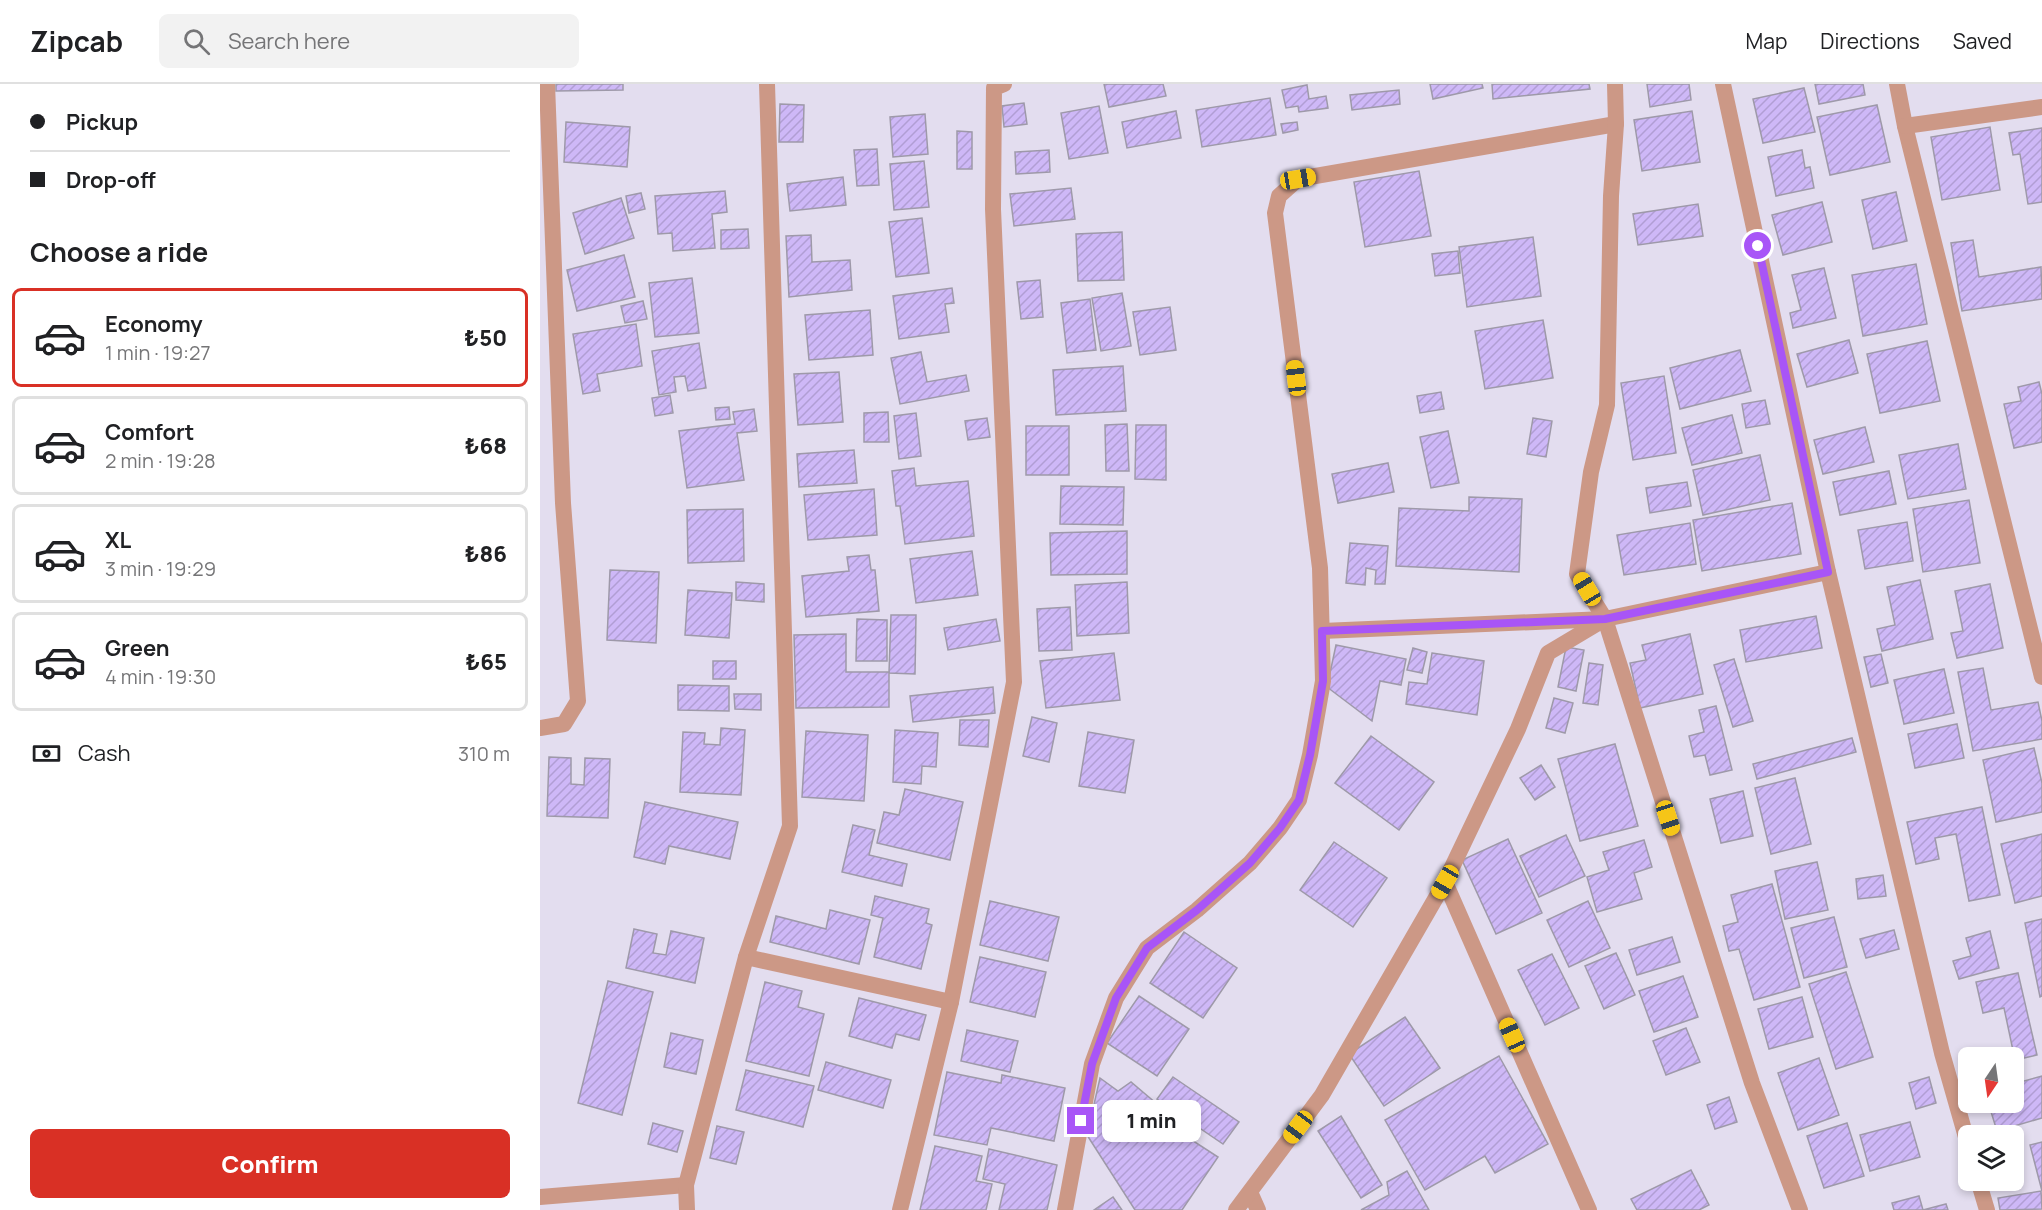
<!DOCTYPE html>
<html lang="en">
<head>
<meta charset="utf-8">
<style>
	body { margin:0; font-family:Manrope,sans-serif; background:#f2f2f2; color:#202124; height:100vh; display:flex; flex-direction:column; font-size:22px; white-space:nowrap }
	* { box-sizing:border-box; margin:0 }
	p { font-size:20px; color:#757577 }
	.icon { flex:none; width:33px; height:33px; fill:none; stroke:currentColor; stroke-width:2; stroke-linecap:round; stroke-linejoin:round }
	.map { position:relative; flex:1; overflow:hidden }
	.details { display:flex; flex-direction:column; background:#fff; width:540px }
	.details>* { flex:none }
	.banner { display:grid; align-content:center; height:132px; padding:0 30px; background:#fff }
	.needle { width:39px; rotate:193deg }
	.controls { position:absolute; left:1418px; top:963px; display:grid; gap:12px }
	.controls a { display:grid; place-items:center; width:66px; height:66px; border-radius:9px; background:#fff; box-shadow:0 3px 9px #0003; font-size:30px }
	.end { position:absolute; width:27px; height:27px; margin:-14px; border:8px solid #a855f7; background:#fff; box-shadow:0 0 0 3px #fff }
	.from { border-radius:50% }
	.bubble { position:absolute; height:42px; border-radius:9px; background:#fff; box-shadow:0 3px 9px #0003; font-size:20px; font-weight:800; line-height:42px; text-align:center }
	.car { position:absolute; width:18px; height:36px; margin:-18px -9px; border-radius:8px; box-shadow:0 0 4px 2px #0007; background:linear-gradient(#f5c518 24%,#345 0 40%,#f5c518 0 76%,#345 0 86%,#f5c518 0) }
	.banner b { display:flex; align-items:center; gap:21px; height:57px; font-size:22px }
	.banner b+b { border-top:2px solid #e0e0e0 }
	.banner i { width:15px; height:15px; background:#202124 }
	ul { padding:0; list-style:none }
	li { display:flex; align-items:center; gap:18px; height:99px; margin:0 12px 9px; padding:0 18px; border:3px solid #e0e0e0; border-radius:9px }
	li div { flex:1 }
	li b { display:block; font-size:22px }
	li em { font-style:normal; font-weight:800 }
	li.current { border-color:#d93025 }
	li>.icon { width:54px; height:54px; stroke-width:1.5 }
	h2 { padding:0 30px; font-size:27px; line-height:72px }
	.pay { display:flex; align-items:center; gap:15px; height:66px; padding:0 30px; font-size:22px }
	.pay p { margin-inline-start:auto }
	.button { display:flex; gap:12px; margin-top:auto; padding:12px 30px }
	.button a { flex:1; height:69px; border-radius:9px; background:#d93025; color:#fff; font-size:24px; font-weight:800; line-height:69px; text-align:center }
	header { display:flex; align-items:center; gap:36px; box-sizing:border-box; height:84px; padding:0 30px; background:#fff; border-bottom:2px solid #e0e0e0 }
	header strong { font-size:28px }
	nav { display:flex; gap:33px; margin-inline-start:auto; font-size:21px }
	.search { width:420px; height:54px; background:#f2f2f2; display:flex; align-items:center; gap:15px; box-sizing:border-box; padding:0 21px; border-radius:9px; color:#757577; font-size:22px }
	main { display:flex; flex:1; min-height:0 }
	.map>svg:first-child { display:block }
	.building { fill:url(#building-hatch); stroke:#9e99a9; stroke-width:1.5 }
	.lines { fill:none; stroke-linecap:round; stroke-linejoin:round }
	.minor { stroke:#cc9886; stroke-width:16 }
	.tertiary { stroke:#cc9886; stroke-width:16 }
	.route { stroke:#a855f7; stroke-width:8 }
</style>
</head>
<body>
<header>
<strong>Zipcab</strong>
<div class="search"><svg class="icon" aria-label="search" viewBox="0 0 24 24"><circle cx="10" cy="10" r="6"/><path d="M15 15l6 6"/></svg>Search here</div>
<nav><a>Map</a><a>Directions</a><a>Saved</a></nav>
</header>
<main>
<section class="details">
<div class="banner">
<b><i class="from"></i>Pickup</b>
<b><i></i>Drop-off</b>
</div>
<h2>Choose a ride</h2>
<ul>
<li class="current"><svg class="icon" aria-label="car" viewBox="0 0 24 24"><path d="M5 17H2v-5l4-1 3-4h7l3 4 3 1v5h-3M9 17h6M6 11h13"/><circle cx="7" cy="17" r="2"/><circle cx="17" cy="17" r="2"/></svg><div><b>Economy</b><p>1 min · 19:27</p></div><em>₺50</em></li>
<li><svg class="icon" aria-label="car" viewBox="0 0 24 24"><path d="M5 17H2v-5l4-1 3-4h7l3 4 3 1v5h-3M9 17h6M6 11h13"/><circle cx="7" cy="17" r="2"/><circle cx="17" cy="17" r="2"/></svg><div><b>Comfort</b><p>2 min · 19:28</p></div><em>₺68</em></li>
<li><svg class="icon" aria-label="car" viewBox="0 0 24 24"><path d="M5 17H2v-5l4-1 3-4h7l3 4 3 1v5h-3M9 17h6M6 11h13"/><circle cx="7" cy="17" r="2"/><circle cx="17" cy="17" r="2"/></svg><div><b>XL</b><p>3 min · 19:29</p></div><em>₺86</em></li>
<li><svg class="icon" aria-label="car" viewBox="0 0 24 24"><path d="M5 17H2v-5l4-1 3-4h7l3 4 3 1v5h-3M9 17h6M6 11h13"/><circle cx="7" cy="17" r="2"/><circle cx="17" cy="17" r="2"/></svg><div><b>Green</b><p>4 min · 19:30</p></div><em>₺65</em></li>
</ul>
<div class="pay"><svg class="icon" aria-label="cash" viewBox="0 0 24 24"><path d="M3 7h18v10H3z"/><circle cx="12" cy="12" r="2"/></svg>Cash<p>310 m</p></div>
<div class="button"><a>Confirm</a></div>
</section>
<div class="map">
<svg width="1502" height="1126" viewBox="0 0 1502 1126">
	<defs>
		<pattern id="building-hatch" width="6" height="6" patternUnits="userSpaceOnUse" patternTransform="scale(1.5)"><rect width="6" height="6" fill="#ceb8f7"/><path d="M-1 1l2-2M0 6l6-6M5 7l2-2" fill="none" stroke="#b19ed4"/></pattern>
	</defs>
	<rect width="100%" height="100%" fill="#e3ddef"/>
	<g class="building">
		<path d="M16,0H83V6L16,7Z"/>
		<path d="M564,0H623L626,12L569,23Z"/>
		<path d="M890,0H942L943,4L893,15Z"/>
		<path d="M952,0H1049L1050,5L953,15Z"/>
		<path d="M1107,0H1149L1151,16L1110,23Z"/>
		<path d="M1275,0H1323L1325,11L1279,20Z"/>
		<path d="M767,1L769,15L786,12L788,24L759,28L758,22L746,24L742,6Z"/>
		<path d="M1264,4L1275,48L1223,59L1213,15Z"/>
		<path d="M859,6L860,20L812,26L810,11Z"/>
		<path d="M730,14L736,51L662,63L656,26Z"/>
		<path d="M484,19L487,40L464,43L462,22Z"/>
		<path d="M240,20L264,21L263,58H239Z"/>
		<path d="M1337,21L1350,78L1290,91L1277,33Z"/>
		<path d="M559,22L568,69L529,75L521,29Z"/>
		<path d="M636,27L641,54L587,64L582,38Z"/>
		<path d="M1152,27L1160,78L1102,87L1094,36Z"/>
		<path d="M385,30L388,70L353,73L350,33Z"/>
		<path d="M26,38L90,43L87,83L24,78Z"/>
		<path d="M757,38L758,46L743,49L741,40Z"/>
		<path d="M1450,43L1460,106L1402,116L1391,53Z"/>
		<path d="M1502,44V118L1488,120L1480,70L1473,71L1469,49Z"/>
		<path d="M417,47L432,48V85H417Z"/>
		<path d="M337,65L339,101L317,102L314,66Z"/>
		<path d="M509,66L510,88L476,90L475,68Z"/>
		<path d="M1262,66L1265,84L1270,83L1274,104L1236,112L1228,73Z"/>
		<path d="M384,77L389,123L354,126L350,80Z"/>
		<path d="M879,87L891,152L825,163L814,98Z"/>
		<path d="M303,93L306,121L250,127L247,100Z"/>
		<path d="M531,104L535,135L474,142L470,110Z"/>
		<path d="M185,107L187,128L172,130L175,164L133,167L132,149L118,150L115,112Z"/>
		<path d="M1356,108L1367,157L1333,165L1322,116Z"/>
		<path d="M101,109L105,125L89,129L86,112Z"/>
		<path d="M81,114L94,154L45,170L33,129Z"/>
		<path d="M1282,118L1292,158L1243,171L1232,131Z"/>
		<path d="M1158,120L1163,152L1098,161L1093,130Z"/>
		<path d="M382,134L389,189L356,193L349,138Z"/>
		<path d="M208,145L209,164L181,165V146Z"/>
		<path d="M582,148L584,196L538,197L536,150Z"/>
		<path d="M271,151L272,178L310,176L312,206L249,213L246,152Z"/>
		<path d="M993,153L1001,212L927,223L919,163Z"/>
		<path d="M1433,156L1439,193L1501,183L1502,215L1422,227L1411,159Z"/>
		<path d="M918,167L920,189L895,192L892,170Z"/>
		<path d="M84,171L95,213L37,227L27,186Z"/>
		<path d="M1376,180L1387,240L1323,252L1312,191Z"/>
		<path d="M1284,184L1296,234L1253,244L1250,229L1261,226L1252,191Z"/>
		<path d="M152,194L159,249L115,253L109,199Z"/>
		<path d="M500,196L503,233L481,235L477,198Z"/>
		<path d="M412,204L414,219L405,220L409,248L359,255L353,212Z"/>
		<path d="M582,209L591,262L561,267L552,214Z"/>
		<path d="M550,215L556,266L527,269L521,219Z"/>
		<path d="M103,217L107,235L85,239L81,222Z"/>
		<path d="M630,223L636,266L600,271L593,228Z"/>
		<path d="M330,226L333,271L269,276L265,231Z"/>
		<path d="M1003,236L1013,294L945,305L935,247Z"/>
		<path d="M96,240L102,282L57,290L60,307L43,310L33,250Z"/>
		<path d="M1309,256L1318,289L1267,303L1257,270Z"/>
		<path d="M1387,257L1400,317L1340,329L1327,270Z"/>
		<path d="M159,259L166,304L148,307L145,292L134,293L136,308L119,311L112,267Z"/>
		<path d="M1200,266L1211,307L1140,325L1130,284Z"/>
		<path d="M381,268L387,298L426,291L429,307L360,320L351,274Z"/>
		<path d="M583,282L586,327L516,331L513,286Z"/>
		<path d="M299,288L303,338L258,341L254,290Z"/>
		<path d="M1124,292L1136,369L1093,376L1081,299Z"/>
		<path d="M1499,298L1502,310V358L1474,364L1464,320L1481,317L1478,303Z"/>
		<path d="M901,308L904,325L880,329L877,312Z"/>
		<path d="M130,311L133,329L115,332L112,314Z"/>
		<path d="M1225,316L1230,340L1206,344L1202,320Z"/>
		<path d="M189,323L190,335L176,336L175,324Z"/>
		<path d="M214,325L217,347L197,349L204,396L147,404L139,347L195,340L193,328Z"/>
		<path d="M348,328L349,358H324V329Z"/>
		<path d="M376,329L381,372L359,375L354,332Z"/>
		<path d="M1192,331L1202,369L1152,381L1142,344Z"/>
		<path d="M447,334L450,353L428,356L425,337Z"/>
		<path d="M993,334L1012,337L1006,373L987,370Z"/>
		<path d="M587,340L589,387H566L565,341Z"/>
		<path d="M596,341H626V396L595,395Z"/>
		<rect x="486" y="342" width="43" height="49"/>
		<path d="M1325,343L1334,378L1283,390L1274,356Z"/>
		<path d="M908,347L919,399L891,404L880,353Z"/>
		<path d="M1418,360L1426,405L1368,415L1359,371Z"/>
		<path d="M314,366L317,399L259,403L257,370Z"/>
		<path d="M1220,371L1230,416L1163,431L1153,386Z"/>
		<path d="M848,379L854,408L798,419L792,390Z"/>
		<path d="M374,384L376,402L428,397L434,452L365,460L360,422H356L352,387Z"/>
		<path d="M1349,387L1356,420L1300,431L1293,398Z"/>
		<path d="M1147,398L1151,422L1110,429L1106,404Z"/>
		<path d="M521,402L584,403L583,441L520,440Z"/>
		<path d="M334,405L337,451L268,456L264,411Z"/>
		<path d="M929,413L982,415L979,488L856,482L859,424L929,427Z"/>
		<path d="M1429,416L1440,479L1383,488L1373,425Z"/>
		<path d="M1252,419L1261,470L1162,487L1153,436Z"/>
		<path d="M203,425L204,477L148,479L147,426Z"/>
		<path d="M1367,438L1373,477L1325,485L1318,446Z"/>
		<path d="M1150,439L1156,480L1084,491L1077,451Z"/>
		<path d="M587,447V490L511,491L510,449Z"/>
		<path d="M810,459L848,462L845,500H835L836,486L826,484L825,501L806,499Z"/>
		<path d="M432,467L438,511L376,519L370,475Z"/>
		<path d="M329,471L331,486H335L339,527L266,533L262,492L309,487L307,473Z"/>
		<path d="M70,486L119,488L116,559L67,556Z"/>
		<path d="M1380,496L1393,555L1342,567L1337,545L1355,541L1347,503Z"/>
		<path d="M196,498L224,500V518L196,516Z"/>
		<path d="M587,498L589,549L537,552L535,501Z"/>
		<path d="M1450,500L1463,564L1417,574L1411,549L1423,547L1415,507Z"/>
		<path d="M148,506L192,509L189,554L145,551Z"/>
		<path d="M530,523L532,566L499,567L497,525Z"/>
		<path d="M351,531H376L375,590L349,589Z"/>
		<path d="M1276,532L1282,564L1206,578L1200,546Z"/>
		<path d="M317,535L347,536V577H316Z"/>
		<path d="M456,535L460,557L408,566L404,544Z"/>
		<path d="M306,550V588H349V623L256,624L254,551Z"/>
		<path d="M1150,550L1163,610L1100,624L1090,579L1106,576L1102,561Z"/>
		<path d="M796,561L866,575L861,601L840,597L832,637L787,603Z"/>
		<path d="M1026,563L1044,566L1036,607L1018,603Z"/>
		<path d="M873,564L887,568L882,589L867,586Z"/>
		<path d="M574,569L580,616L506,624L500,577Z"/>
		<path d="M892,569L944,577L937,631L866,620L869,598L887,600Z"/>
		<path d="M1341,570L1348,599L1331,603L1324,573Z"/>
		<path d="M1194,575L1213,637L1193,643L1174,581Z"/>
		<rect x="173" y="577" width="23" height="18"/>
		<path d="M1049,579L1063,581L1058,621L1043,619Z"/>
		<path d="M1443,584L1451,626L1498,618L1502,637V655L1433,667L1418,588Z"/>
		<path d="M1404,585L1414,629L1364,640L1354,596Z"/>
		<path d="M138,601L189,602V627L138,626Z"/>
		<path d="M453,603L455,629L373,638L370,612Z"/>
		<path d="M194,610H221V626L195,625Z"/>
		<path d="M1014,614L1033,619L1025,649L1006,644Z"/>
		<path d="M1176,622L1192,686L1170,691L1165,671L1154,673L1149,652L1164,648L1159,626Z"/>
		<path d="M492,633L517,639L509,678L483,672Z"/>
		<path d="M420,636H449L448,663L419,661Z"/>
		<path d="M1417,640L1424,674L1375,684L1368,650Z"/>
		<path d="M181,644L205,646L201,711L140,708L143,648L165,649L164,660L180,661Z"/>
		<path d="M355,646L398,649L396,683L382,682L381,700L353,698Z"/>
		<path d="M266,647L328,651L324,717L262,713Z"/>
		<path d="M548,648L594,656L585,709L539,702Z"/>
		<path d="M831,652L894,698L859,746L795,699Z"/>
		<path d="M1312,654L1316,668L1217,695L1213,680Z"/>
		<path d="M1075,660L1098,742L1040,757L1018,675Z"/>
		<path d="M1494,664L1502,699V728L1456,738L1443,676Z"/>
		<path d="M9,673L31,674V700L44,701L45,674L70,675L68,734L7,732Z"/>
		<path d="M1001,681L1015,703L995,716L980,694Z"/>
		<path d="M1255,694L1271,760L1231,770L1215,704Z"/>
		<path d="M365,705L423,718L410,776L337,759L344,728L359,731Z"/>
		<path d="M1203,707L1213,752L1181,759L1170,715Z"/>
		<path d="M105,718L198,738L190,775L129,762L125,780L94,773Z"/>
		<path d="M1442,723L1460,811L1429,817L1416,750L1395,754L1399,775L1376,780L1367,738Z"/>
		<path d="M313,741L335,746L329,771L367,780L362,802L302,788Z"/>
		<path d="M1502,750V812L1475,819L1461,760Z"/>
		<path d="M1026,751L1045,792L999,813L980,772Z"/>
		<path d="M968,755L1002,829L956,850L922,776Z"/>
		<path d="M1104,756L1112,783L1094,789L1102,815L1057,828L1047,793L1069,786L1063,768Z"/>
		<path d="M794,758L847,794L813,843L760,806Z"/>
		<path d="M1277,778L1288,826L1245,835L1235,787Z"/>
		<path d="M1343,791L1346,812L1318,815L1316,795Z"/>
		<path d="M1232,800L1260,903L1214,916L1199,865L1189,867L1183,842L1198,838L1191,811Z"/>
		<path d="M335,812L389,825L386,839L392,841L381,885L334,873L343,834L331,831Z"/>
		<path d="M450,817L519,833L508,877L440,861Z"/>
		<path d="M1048,817L1070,864L1029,883L1007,836Z"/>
		<path d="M290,826L330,836L319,880L230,858L236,832L286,845Z"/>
		<path d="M1294,833L1307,883L1264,894L1251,844Z"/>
		<path d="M1502,835V912L1500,913L1485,839Z"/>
		<path d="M94,845L117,850L113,869L126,871L131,847L164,854L155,899L86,884Z"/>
		<path d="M1354,846L1359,865L1326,874L1320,855Z"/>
		<path d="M1450,847L1459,884L1419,895L1413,877L1431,872L1426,854Z"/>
		<path d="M644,848L697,884L663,934L610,899Z"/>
		<path d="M1132,853L1140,878L1097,891L1089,866Z"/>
		<path d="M1076,869L1095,911L1064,925L1045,882Z"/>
		<path d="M1012,870L1039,924L1005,941L978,886Z"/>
		<path d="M440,873L506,888L495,933L430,918Z"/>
		<path d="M1306,888L1333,973L1296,985L1269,900Z"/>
		<path d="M1478,889L1497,971L1475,976L1464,924L1443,929L1436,898Z"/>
		<path d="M1143,892L1158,933L1114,948L1099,907Z"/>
		<path d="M68,897L113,908L82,1031L38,1019Z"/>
		<path d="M225,898L262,907L258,923L284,930L269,992L206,977Z"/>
		<path d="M599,912L649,945L617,992L567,959Z"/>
		<path d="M1262,913L1273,953L1229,965L1218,925Z"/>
		<path d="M319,914L386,931L379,956L356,950L352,964L309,952Z"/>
		<path d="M865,933L900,984L844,1022L809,970Z"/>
		<path d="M1146,944L1160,978L1126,991L1113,957Z"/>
		<path d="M427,946L478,957L470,988L421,977Z"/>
		<path d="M131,949L163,956L156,990L124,983Z"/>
		<path d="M959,972L1008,1060L955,1089L945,1072L885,1106L845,1036Z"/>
		<path d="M1279,974L1299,1031L1258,1046L1238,989Z"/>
		<path d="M286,978L351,996L343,1024L278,1006Z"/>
		<path d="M206,986L274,1002L263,1043L196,1026Z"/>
		<path d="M407,988L461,999L462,991L525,1004L514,1057L451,1044L447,1061L394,1051Z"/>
		<path d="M1502,992V1034L1457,1047L1448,1018H1473V1000Z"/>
		<path d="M633,993L699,1038L683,1060L617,1015Z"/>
		<path d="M1389,993L1396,1019L1376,1025L1369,999Z"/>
		<path d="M560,994L578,1007L591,998L623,1025L624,1038L678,1073L642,1126H595L547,1051Z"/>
		<path d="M1189,1013L1197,1038L1175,1045L1167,1021Z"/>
		<path d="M801,1032L842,1101L821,1114L778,1047Z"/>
		<path d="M1370,1038L1380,1073L1330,1087L1320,1051Z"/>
		<path d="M113,1039L143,1047L137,1068L108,1060Z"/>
		<path d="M1307,1039L1324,1092L1284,1104L1267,1052Z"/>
		<path d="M177,1042L204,1048L196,1080L170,1074Z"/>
		<path d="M1502,1058V1107L1490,1061Z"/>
		<path d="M395,1062L442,1072L436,1097L452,1100L446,1126H380Z"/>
		<path d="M449,1065L517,1081L507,1126H459L465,1100L443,1095Z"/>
		<path d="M1151,1086L1169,1121L1159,1126H1097L1091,1115Z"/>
		<path d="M867,1087L889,1126H821L849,1111L847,1098Z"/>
		<path d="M1501,1107L1502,1125L1460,1126L1458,1114Z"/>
		<path d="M1379,1112L1383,1126L1406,1120L1408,1126H1354L1352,1119Z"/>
		<path d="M573,1113L582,1126H554Z"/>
	</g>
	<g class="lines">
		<g class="minor">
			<path d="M1183,0L1288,488L1402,969L1428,1060"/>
			<path d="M1357,0L1365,42L1502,593"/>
			<path d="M1365,42L1502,23"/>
			<path d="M1065,535L1212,999L1260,1126"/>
			<path d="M782,547L1065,535L1288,488"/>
			<path d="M0,644L24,640L38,617L23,419L7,0"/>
			<path d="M905,798L1049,1126"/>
			<path d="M206,873L411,918"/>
			<path d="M1438,1096L1447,1126"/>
			<path d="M710,1108L718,1126"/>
			<path d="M0,1113L146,1101"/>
			<path d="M147,1126L146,1101L206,873L250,742L227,0"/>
			<path d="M360,1126L411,918L474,598L453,125L454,4L464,0"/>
			<path d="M525,1126L552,980L576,914L607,864L657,826L710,779L740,744L759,716L770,671L783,597L780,484L735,129L739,112L758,95L1076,40"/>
		</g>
		<path class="tertiary" d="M696,1126L782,1011L905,798L978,645L1008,569L1065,535L1037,490L1051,388L1067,321L1071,112L1076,40L1075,0"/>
	</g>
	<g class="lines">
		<path class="route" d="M541,1037L552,980L576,914L607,864L657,826L710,779L740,744L759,716L770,671L783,597L782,547L1065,535L1288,488L1218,162"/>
	</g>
</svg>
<div class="controls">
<a><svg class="needle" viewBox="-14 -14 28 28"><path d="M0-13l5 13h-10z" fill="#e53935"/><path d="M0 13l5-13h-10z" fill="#757577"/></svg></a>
<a><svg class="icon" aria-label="layers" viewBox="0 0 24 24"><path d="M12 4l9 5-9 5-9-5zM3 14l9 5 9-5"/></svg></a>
</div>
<i class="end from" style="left:1218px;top:162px"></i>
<i class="end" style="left:541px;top:1037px"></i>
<div class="bubble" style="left:562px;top:1016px;width:99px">1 min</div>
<i class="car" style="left:758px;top:95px;rotate:80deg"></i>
<i class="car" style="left:756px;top:294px;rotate:353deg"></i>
<i class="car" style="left:1047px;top:505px;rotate:329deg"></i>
<i class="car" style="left:1128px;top:734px;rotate:162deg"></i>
<i class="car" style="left:905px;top:798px;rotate:210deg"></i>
<i class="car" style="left:972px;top:951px;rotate:336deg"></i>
<i class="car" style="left:758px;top:1043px;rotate:217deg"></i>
</div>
</main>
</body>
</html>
